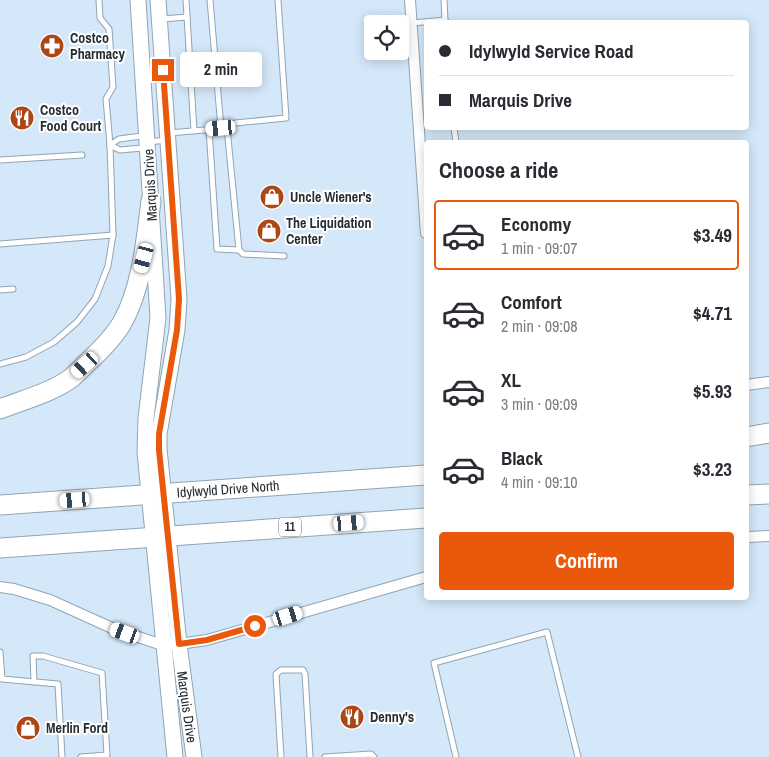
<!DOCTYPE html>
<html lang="en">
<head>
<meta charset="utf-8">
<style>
	body { margin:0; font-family:"Archivo Narrow",sans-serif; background:#f7f7f7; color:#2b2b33; height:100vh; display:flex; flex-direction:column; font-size:19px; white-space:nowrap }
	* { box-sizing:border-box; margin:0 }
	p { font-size:16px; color:#7c7c81 }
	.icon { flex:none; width:28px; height:28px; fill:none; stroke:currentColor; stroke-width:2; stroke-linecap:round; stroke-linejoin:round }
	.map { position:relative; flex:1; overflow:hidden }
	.details { position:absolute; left:424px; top:140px; width:325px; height:460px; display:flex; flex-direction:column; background:#fff; border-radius:5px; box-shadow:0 2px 12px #0003 }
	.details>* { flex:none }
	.guide { position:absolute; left:424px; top:20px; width:325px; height:110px; border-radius:5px; box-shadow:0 2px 12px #0003; display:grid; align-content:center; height:110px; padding:0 15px; background:#fff }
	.buttons { position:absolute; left:364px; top:15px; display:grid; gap:10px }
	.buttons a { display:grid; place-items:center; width:45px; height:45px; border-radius:5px; background:#fff; box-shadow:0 2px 12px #0003; font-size:25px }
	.end { position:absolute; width:22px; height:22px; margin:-11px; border:6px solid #ea580c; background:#fff; box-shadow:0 0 0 2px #fff }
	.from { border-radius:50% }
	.bubble { position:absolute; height:35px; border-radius:5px; background:#fff; box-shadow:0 2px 12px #0003; font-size:16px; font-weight:800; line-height:35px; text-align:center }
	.car { position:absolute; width:15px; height:30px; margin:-15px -8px; border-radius:6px; box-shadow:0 0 4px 1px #0007; background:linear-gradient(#fff 24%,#345 0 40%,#fff 0 76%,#345 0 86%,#fff 0) }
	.guide b { display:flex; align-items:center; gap:18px; height:48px; font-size:19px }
	.guide b+b { border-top:1px solid #e1e1e2 }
	.guide i { width:12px; height:12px; background:#2b2b33 }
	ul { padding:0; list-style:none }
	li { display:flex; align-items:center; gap:15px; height:70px; margin:0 10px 8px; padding:0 5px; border:2px solid transparent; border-radius:5px }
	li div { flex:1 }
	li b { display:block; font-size:19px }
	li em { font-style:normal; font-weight:800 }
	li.current { border-color:#ea580c }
	li>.icon { width:45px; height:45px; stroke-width:1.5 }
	h2 { padding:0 15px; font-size:22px; line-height:60px }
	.button { display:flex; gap:10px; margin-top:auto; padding:10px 15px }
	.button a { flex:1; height:58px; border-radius:5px; background:#ea580c; color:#fff; font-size:20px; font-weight:800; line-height:58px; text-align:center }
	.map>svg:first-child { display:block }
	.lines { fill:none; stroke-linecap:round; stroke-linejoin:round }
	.lane-casing { stroke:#90a4b4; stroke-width:7 }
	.street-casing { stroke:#90a4b4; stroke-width:12 }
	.secondary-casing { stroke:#90a4b4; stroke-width:17 }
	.highway-casing { stroke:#90a4b4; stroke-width:21 }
	.lane { stroke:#fff; stroke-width:5 }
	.street { stroke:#fff; stroke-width:10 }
	.secondary { stroke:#fff; stroke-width:15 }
	.highway { stroke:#fff; stroke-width:19 }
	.route { stroke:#ea580c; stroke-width:6 }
	.labels { text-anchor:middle; stroke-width:4; stroke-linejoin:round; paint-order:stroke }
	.shield { fill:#fff; stroke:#666c70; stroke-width:1 }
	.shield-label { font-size:12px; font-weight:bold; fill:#252d33 }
	.poi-label { font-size:14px; font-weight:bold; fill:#252d33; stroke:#fff; text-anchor:start }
	.street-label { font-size:14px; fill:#252d33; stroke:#fff }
</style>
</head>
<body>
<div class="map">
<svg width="769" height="757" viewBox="0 0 769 757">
	<rect width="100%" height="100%" fill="#d4e8f9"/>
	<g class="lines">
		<defs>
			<g id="lane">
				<path d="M186,0L194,131"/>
				<path d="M210,0L221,128"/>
				<path d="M444,0L445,20"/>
				<path d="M162,19L187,17"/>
				<path d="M412,23L445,20L446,22"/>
				<path d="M454,128L456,142"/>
				<path d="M209,129L217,249L239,250L227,128"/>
				<path d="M169,133L227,128L235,123L286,118L278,0"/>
				<path d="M110,145L120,150L142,148L148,142L167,140"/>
				<path d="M110,145L119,139L142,136L144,138"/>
				<path d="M0,160L82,155"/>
				<path d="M0,244L113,235"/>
				<path d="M239,250L243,254L284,256"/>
				<path d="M0,290L13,289"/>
				<path d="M0,364L26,357L54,342L77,322L95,299L108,266L113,235L110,145L106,99L113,87L109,29L100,18L99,0"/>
				<path d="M0,652L2,679L58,684L62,757"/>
				<path d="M34,682L33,656H43L102,673L107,755L81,757"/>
				<path d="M281,757L276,674L281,670H303L305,674L310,757"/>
				<path d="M325,757L371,754L374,757"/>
				<path d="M456,757L434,663L547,632L578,757"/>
			</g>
			<g id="street">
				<path d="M410,0L426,233"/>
				<path d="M746,385L769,382"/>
				<path d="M746,537L769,536"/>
				<path d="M0,587L14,589L50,600L112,628L165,646L207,640L426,577"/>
			</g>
			<g id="secondary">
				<path d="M138,0L158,318L146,418L145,452L175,757"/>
				<path d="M158,0L179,299L177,330L159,434V449L179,644L194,757"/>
			</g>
			<g id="highway">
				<path d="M0,409C23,400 50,393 70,379C76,374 82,368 87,363C100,351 113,338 122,323C142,288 146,240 151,201"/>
				<path d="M746,437L769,433"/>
				<path d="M746,495L769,494"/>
				<path d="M0,505L426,475"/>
				<path d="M0,548L426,518"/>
			</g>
		</defs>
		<use href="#lane" class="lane-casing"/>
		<use href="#street" class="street-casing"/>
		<use href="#secondary" class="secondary-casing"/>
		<use href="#highway" class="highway-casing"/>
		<use href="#lane" class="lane"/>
		<use href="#street" class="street"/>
		<use href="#secondary" class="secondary"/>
		<use href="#highway" class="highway"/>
	</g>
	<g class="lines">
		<path class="route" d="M163,70L179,299L177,330L159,434V450L179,644L207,640L255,626"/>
	</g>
	<defs>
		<symbol id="pharmacy-disc" viewBox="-11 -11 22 22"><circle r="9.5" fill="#ac4717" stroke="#fff"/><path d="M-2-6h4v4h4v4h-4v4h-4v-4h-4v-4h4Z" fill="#fff"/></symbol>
		<symbol id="restaurant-disc" viewBox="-11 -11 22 22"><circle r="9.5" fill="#ac4717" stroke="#fff"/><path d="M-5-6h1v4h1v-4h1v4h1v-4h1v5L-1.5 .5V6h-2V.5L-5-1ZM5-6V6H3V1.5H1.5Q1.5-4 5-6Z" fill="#fff"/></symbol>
		<symbol id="shop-disc" viewBox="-11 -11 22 22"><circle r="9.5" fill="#ac4717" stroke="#fff"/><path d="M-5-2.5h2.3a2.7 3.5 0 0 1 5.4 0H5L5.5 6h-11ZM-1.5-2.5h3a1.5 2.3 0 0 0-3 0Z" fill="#fff"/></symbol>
	</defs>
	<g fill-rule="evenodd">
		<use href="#pharmacy-disc" x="38" y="32" width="28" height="28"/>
		<use href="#restaurant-disc" x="8" y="104" width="28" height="28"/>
		<use href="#shop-disc" x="258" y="183" width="28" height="28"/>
		<use href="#shop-disc" x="255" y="217" width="28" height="28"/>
		<use href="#restaurant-disc" x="338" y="703" width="28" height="28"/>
		<use href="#shop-disc" x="14" y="714" width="28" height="28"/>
	</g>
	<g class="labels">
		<rect class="shield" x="279" y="517.5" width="22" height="19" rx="4"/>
		<g class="shield-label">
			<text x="290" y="531">11</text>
		</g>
		<g class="poi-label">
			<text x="70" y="43">Costco<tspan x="70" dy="16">Pharmacy</tspan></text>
			<text x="40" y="115">Costco<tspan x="40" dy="16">Food Court</tspan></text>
			<text x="290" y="202">Uncle Wiener's</text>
			<text x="286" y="228">The Liquidation<tspan x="286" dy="16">Center</tspan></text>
			<text x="370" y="722">Denny's</text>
			<text x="46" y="733">Merlin Ford</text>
		</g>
		<g class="street-label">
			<text transform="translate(150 185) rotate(-93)" y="5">Marquis Drive</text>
			<text transform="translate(228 489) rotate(-4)" y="5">Idylwyld Drive North</text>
			<text transform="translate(187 707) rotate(82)" y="5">Marquis Drive</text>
		</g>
	</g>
</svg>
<div class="buttons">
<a><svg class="icon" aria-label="locate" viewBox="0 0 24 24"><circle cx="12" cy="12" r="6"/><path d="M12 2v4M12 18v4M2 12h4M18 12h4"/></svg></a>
</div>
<i class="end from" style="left:255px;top:626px"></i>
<i class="end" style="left:163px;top:70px"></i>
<div class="bubble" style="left:180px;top:52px;width:82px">2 min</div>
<i class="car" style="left:221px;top:128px;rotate:265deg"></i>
<i class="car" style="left:144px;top:258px;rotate:195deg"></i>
<i class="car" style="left:85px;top:365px;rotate:228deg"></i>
<i class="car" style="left:75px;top:500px;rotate:266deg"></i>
<i class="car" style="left:349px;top:523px;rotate:86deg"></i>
<i class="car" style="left:288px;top:616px;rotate:73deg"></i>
<i class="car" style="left:125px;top:633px;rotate:290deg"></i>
<div class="guide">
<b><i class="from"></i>Idylwyld Service Road</b>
<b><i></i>Marquis Drive</b>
</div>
<section class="details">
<h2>Choose a ride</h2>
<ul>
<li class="current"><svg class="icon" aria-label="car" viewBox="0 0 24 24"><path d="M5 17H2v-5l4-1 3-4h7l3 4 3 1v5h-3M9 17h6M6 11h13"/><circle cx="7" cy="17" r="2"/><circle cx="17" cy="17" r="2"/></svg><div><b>Economy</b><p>1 min · 09:07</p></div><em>$3.49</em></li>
<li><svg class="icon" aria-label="car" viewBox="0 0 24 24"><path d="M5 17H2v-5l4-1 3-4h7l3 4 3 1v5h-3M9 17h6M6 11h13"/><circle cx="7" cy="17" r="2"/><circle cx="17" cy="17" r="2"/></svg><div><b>Comfort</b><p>2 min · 09:08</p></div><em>$4.71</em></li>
<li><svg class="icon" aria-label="car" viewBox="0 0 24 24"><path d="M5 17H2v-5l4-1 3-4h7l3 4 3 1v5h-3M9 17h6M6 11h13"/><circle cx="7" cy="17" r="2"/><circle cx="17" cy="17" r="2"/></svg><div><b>XL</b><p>3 min · 09:09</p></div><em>$5.93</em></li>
<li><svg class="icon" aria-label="car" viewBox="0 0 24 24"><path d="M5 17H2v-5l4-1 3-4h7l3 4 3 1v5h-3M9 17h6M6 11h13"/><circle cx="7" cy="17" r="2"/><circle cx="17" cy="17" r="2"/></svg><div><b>Black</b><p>4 min · 09:10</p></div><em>$3.23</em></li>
</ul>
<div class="button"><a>Confirm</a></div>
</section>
</div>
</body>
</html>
